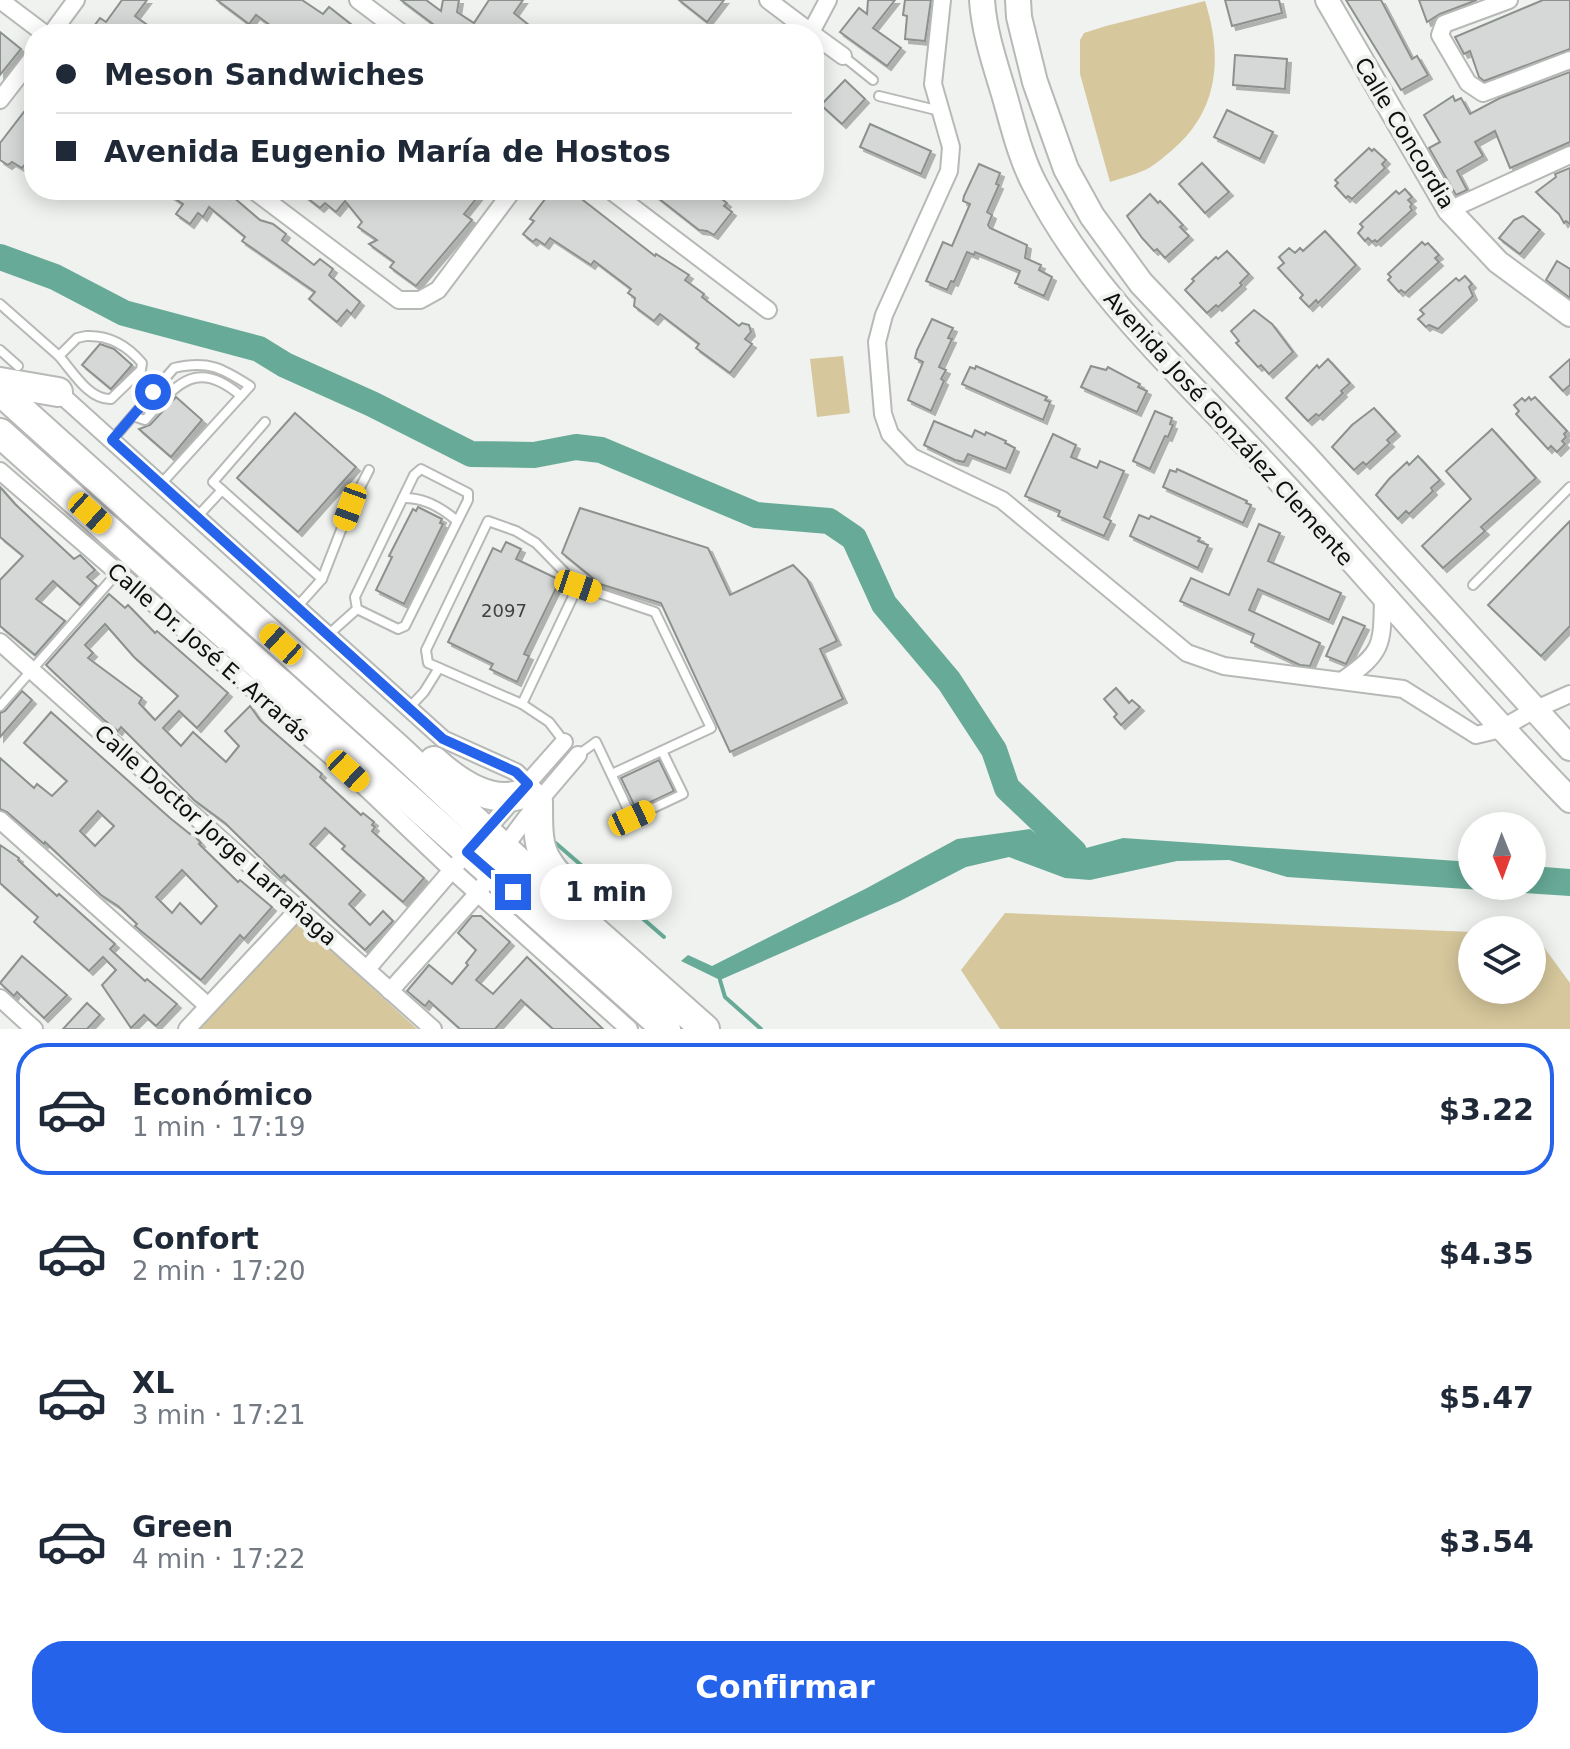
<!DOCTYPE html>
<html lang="es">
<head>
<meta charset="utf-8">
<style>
	body { margin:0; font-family:"DejaVu Sans",sans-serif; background:#f2f2f3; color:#1f2937; height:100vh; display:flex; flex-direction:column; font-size:30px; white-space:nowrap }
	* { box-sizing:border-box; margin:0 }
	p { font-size:26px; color:#747a83 }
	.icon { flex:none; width:44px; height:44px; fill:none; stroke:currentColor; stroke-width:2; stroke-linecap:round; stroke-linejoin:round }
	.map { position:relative; height:1029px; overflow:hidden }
	.details { display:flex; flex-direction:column; background:#fff; flex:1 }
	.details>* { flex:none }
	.guide { position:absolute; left:24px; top:24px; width:800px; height:176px; border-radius:32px; box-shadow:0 4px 20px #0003; display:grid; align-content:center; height:176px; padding:0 32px; background:#fff }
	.needle { width:52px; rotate:179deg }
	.buttons { position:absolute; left:1458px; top:812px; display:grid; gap:16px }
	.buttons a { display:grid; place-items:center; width:88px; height:88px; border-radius:50%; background:#fff; box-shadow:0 4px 20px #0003; font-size:40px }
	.end { position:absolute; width:36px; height:36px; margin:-18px; border:10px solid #2563eb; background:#fff; box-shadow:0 0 0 4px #fff }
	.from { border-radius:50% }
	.bubble { position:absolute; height:56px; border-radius:28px; background:#fff; box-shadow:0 4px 20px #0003; font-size:26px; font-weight:700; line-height:56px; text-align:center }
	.car { position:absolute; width:24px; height:48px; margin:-24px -12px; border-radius:10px; box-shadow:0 0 6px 2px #0007; background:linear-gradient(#f5c518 24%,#345 0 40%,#f5c518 0 76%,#345 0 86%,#f5c518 0) }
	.guide b { display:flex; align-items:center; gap:28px; height:76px; font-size:30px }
	.guide b+b { border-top:2px solid #e0e1e3 }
	.guide i { width:20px; height:20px; background:#1f2937 }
	ul { padding:14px 0 0; list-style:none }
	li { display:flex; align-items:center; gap:24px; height:132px; margin:0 16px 12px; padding:0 16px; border:4px solid transparent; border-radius:32px }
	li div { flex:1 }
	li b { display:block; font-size:30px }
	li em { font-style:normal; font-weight:700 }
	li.on { border-color:#2563eb }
	li>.icon { width:72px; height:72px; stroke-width:1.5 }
	.primary-button { display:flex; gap:16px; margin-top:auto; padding:16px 32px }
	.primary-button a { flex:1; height:92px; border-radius:32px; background:#2563eb; color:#fff; font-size:32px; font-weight:700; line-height:92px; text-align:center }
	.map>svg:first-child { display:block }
	.green { fill:#d6c79c }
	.water { fill:#67aa97 }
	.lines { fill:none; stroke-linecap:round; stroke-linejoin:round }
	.stream { stroke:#67aa97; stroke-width:4 }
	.river { stroke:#67aa97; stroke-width:26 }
	.building { fill:#d5d8d6; stroke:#8d918e; stroke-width:2; fill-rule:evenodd; filter:url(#shadow) }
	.lane-casing { stroke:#b6b9b5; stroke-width:12 }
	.street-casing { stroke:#b6b9b5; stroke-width:20 }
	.secondary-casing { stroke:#b6b9b5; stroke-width:26 }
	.primary-casing { stroke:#b6b9b5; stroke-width:28 }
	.highway-casing { stroke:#b6b9b5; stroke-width:32 }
	.lane { stroke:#fff; stroke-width:8 }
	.street { stroke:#fff; stroke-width:16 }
	.secondary { stroke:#fff; stroke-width:22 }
	.primary { stroke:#fff; stroke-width:24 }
	.highway { stroke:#fff; stroke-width:28 }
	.route { stroke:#2563eb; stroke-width:10 }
	.labels { text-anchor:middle; stroke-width:8; stroke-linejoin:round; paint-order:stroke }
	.number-label { font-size:18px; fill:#3f403f }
	.street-label { font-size:22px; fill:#0d0e0d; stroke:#eff2ee }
</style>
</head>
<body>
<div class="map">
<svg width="1570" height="1029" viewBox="0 0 1570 1029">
	<defs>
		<filter id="shadow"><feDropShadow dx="4" dy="4" stdDeviation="0" flood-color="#0004"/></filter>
	</defs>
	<rect width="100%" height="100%" fill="#eff2ee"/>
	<g class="green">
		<path d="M1205,1C1224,61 1218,116 1165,156C1159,161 1152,167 1145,170C1134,175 1121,178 1110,182L1080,74V40L1084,33L1106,26Z"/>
		<path d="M843,356L850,413L817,417L810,359Z"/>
		<path d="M1005,913L1472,932V990H1532V934L1535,935L1570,983V1029H1000L961,970Z"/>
		<path d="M296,918L417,1029H195Z"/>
	</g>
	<path class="water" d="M1030,829L1064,854L1123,838L1472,862V886H1532V866L1570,869V896L1287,877L1229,860L1177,861L1090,880L1065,878L1009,857L966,867L900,901L720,980L681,961L688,955L712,966L867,888L957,839Z"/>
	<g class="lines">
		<g class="stream">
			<path d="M551,839L664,937"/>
			<path d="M720,980L725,997L761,1029"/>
		</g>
		<path class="river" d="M0,257L55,277L124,313L259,349L285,365L372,404L471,454L534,455L576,447L601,450L756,515L829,521L854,538L884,604L949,681L994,750L1007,788L1074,852"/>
	</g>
	<g class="building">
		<path d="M122,0H147L135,16L160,34H88L100,18L106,22Z"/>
		<path d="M217,0H302L323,14L329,7L352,25L345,34H282L256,15L249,24Z"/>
		<path d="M401,0H426L441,11L443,0H459L457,12L474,23L489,0H523L514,13L540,34H454L457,29L437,27Z"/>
		<path d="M679,0H724L707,22Z"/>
		<path d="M868,0H895L873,28L901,48L887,66L840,32L859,8L867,14Z"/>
		<path d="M905,0H931L925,41L905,39L907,16L903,15Z"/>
		<path d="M1225,0H1279L1282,13L1232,26Z"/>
		<path d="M1346,0H1381L1412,59L1417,56L1428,75L1401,90Z"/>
		<path d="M1419,0H1477L1440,14L1427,22Z"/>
		<path d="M1543,0H1570V49L1484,81L1479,77L1470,51L1464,54L1455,37Z"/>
		<path d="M0,32L21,49L0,75Z"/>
		<path d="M1235,55L1287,59L1285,89L1233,85Z"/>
		<path d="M1570,72V142L1510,168L1495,131L1475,142L1483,156L1457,171L1467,190L1456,195L1429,148L1440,142L1424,115L1453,96L1455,101L1461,98L1470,114L1500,98Z"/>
		<path d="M845,80L865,99L842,124L821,105Z"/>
		<path d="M34,99V153L22,168L12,162L8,165L0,160V143Z"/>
		<path d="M1227,110L1273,132L1260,159L1214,137Z"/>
		<path d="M870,124L931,151L921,174L860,147Z"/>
		<path d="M1369,148L1372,151L1374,149L1386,160L1382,164L1385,168L1352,199L1348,196L1346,198L1335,186L1338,183L1335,180Z"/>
		<path d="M1202,163L1229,192L1205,213L1179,184Z"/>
		<path d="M979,164L1000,173L996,184L999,185L987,212L992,215L988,225L990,228L1027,245L1025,258L1041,265L1039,270L1052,277L1044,296L1015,283L1020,271L975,252L974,255L967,252L954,282L951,281L947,290L926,281L943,242L952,246L970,204L963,201L964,196Z"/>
		<path d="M1570,168V224L1566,221L1564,223L1559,214L1536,192L1556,177L1555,174Z"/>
		<path d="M1405,189L1412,197L1408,200L1412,204L1410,207L1412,210L1377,242L1375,240L1372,242L1368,238L1365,241L1358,233L1363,227L1360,224L1396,191L1399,194Z"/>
		<path d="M162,190H217L230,199L232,196L260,220L273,224L286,234L282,240L314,265L320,259L333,269L329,275L360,302L351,314L347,310L337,322L309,299L315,292L242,241L245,237L209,207L203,217L198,213L190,224L176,214L183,204Z"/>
		<path d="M297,190H439L450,198L456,190H483L464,214L472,220L416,286L390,267L394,262L369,244L377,240L358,227L362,222L345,201L336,212L325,203L320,208Z"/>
		<path d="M552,190H570L655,256L656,254L689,275L685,280L704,294L702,297L739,326L742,323L749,325L751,332L745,339L752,344L730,373L696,348L699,344L660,314L654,321L634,306L635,298L628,293L631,289L594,261L591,265L550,238L545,245L536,239L533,242L523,234L534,221L530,219Z"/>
		<path d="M648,190H710L727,203L724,206L732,212L714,235L707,231L699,230Z"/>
		<path d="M1150,194L1158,203L1160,201L1183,225L1180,227L1189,236L1165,258L1157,249L1154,251L1142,238L1127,216Z"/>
		<path d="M1523,216L1540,230L1520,254L1499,238L1514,220Z"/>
		<path d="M1325,231L1356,265L1318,303L1316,300L1309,307L1300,298L1303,295L1278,268L1284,263L1279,257L1289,248L1295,253L1300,248L1303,251Z"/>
		<path d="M1422,242L1425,245L1428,243L1439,255L1435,258L1439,262L1405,293L1401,290L1399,292L1388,280L1391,277L1388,274Z"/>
		<path d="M1227,251L1249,274L1240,283L1242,285L1218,307L1216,305L1207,313L1185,290L1194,281L1192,279L1216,257L1218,259Z"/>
		<path d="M1557,261L1570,269V298L1546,280Z"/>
		<path d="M1465,276L1472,284L1469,287L1473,296L1438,329L1429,325L1426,327L1418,319L1424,314L1420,310L1456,278L1459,281Z"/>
		<path d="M1254,310L1272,324L1293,352L1269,374L1261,365L1258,367L1236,343L1239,341L1231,331Z"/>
		<path d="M932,319L953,328L948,338L952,339L939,367L946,370L941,379L944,381L931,411L908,400L923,362L915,358L917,350Z"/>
		<path d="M100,344L114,349L132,365L111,389L82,365Z"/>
		<path d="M1328,359L1350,383L1341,391L1343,393L1319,416L1316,414L1308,421L1286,398L1317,365L1319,368Z"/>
		<path d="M1570,359V385L1563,391L1550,377Z"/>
		<path d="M976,366L1047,397L1045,400L1050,402L1043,420L962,384L970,367L975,369Z"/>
		<path d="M1091,366L1106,370L1108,367L1140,384L1138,387L1147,391L1137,412L1081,387Z"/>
		<path d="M176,397L202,420L171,457L139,429L150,425Z"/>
		<path d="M1529,397L1531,400L1535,397L1567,431L1564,434L1566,437L1562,441L1565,444L1557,452L1551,446L1548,449L1516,414L1519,411L1514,405L1522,398L1525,401Z"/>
		<path d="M1374,408L1396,432L1387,440L1390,443L1366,465L1363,462L1354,470L1332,447L1352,425Z"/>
		<path d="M1155,411L1172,418L1170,424L1173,425L1168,437L1165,436L1150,469L1133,461Z"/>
		<path d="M295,413L356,467L298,532L237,478Z"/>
		<path d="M934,421L972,437L975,430L985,435L986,432L1006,441L1005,443L1015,448L1006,469L968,454L964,462L955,460L924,445Z"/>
		<path d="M1492,429L1536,478L1481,527L1485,531L1443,568L1422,546L1471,499L1446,471Z"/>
		<path d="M1053,434L1076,445L1071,457L1097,468L1100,461L1124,471L1104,517L1111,521L1104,536L1058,516L1060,511L1025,496Z"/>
		<path d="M1418,456L1440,480L1431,488L1433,491L1409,514L1406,511L1398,519L1376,495L1389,479L1407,462L1409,465Z"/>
		<path d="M1177,469L1247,501L1246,503L1251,505L1243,523L1163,487L1170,470L1176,472Z"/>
		<path d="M0,487L15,504L74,559L80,555L95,570L87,577L97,586L80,605L53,581L36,599L65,621L35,655L0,626V580L23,556L0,537Z"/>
		<path d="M418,507L442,519L440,523L443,524L404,604L376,590L392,557L389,556L413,509L416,511Z"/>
		<path d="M580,508L708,548L730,595L793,565L807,579L837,641L820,649L843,699L730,752L661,603L600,584L562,553Z"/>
		<path d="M1139,515L1149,519L1151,516L1200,538L1198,541L1208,545L1198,568L1130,536Z"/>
		<path d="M1570,521V626L1541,656L1488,605Z"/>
		<path d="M1259,524L1280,533L1268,561L1341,593L1329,620L1258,589L1249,610L1320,643L1310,666L1300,665L1251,642L1254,634L1180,601L1191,578L1229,595Z"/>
		<path d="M506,542L521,549L516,559L560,580L524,654L529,656L517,682L490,669L493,664L448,642L493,548L501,552Z"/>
		<path d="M109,594L125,608L128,605L155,633L157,631L228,693L197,728L179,711L163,728L181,746L193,732L226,762L239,746L225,731L250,706L260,720L322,774L320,777L361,815L363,813L374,822L372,825L375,827L372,831L424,878L403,902L342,849L345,846L325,828L310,844L361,891L349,904L370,925L383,911L393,921L365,950L284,875L281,878L225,823L194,800L121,727L118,731L103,719L46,665ZM105,624L134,657L178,696L155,720L139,703L142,698L88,658L93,653L85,645Z"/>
		<path d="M1343,617L1365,626L1346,664L1326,656Z"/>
		<path d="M1116,688L1129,703L1132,700L1140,707L1121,725L1114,717L1117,714L1104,699Z"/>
		<path d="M22,691L32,700L0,737V713L5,711Z"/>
		<path d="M51,712L170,818L190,834L192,833L201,843L199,844L238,882L240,880L272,907L244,939L240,935L201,980L135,926L137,924L118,906L101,895L45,842L44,844L7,812L0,809V758L34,788L37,784L52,796L67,781L24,743ZM98,811L114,826L95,846L80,831ZM182,870L217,906L201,924L180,903L172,913L156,897Z"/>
		<path d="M659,760L674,791L636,809L621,778Z"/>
		<path d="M0,845L19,858L18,860L57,896L59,894L115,944L110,949L145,981L147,979L177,1004L156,1026L144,1015L131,1028L102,985L116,970L103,957L89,971L34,922L38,917L0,883Z"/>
		<path d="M472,916H481L510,942L476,980L493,994L527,957L603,1029H553L521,1000L495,1029H460L429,1001L425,1006L407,991L429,965L452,984L468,965L466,963L476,950L458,933Z"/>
		<path d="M22,956L67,995L44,1018L17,992L14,996L0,983Z"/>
		<path d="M87,1003L100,1015L87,1029H63Z"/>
	</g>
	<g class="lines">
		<defs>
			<g id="lane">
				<path d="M843,56L873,80"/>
				<path d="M879,96L940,111"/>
				<path d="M0,304L59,356"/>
				<path d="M86,336C109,335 127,345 142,363L141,370L111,399C89,400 73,372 59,356L77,338Z"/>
				<path d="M0,350L18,366"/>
				<path d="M133,416L145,420C176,385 196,357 241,396"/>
				<path d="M112,440L174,368C208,360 222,368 250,386L161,484"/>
				<path d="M222,490L322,579L297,607"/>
				<path d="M403,498C424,497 441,507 457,521"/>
				<path d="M197,517L222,490L213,482L265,422"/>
				<path d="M322,579L350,507L369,470"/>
				<path d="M1473,585L1570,487"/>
				<path d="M328,635L357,609L398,629L405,626L468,500V493L421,469L414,475L355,597L357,609"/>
				<path d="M522,704L428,663L426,650L488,521L516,531L536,543L578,586L655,612L711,728L612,774"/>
				<path d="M0,706L118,572"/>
				<path d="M409,708L424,692L439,668"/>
				<path d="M566,744L549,722L522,704L578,586"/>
				<path d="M576,753L578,755L596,742L632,818L683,794L662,751"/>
			</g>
			<g id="street">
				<path d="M0,0L45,34"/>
				<path d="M358,0L403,34"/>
				<path d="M768,0L813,34"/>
				<path d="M942,0L933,84L951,147L949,171L884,315L877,342L883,414L890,434L912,457L1002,500L1187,653L1224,666L1403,689L1476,735L1501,729L1534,710L1570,694"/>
				<path d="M1509,0L1444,24L1440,35L1468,83L1483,93L1570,60"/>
				<path d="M811,32L828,0"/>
				<path d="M51,34L76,0"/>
				<path d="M814,35L843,56"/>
				<path d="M0,100L34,56"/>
				<path d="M253,190L399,300H420L438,290L513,190"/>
				<path d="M610,190L768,310"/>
				<path d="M1449,210L1570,155"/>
				<path d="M58,392L443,739L516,772L542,797"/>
				<path d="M0,471L348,771L452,870L629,1029"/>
				<path d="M0,642L433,1029"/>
				<path d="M1343,680C1384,652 1382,644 1383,597"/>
				<path d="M0,820L208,1006"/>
				<path d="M480,837L564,742"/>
				<path d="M500,853L538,802L578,755"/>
				<path d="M367,969L457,864"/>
				<path d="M390,991L478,893L484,884"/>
				<path d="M0,998L34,1029"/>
				<path d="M187,1029L298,910"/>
			</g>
			<path id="secondary" d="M1327,0L1449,210L1498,262L1570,315"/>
			<g id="primary">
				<path d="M982,0C984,32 995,64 1004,94C1013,125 1020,157 1035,185C1093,298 1189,381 1273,473C1373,581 1467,694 1570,800"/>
				<path d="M1018,0L1019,17L1035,82L1066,169L1092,216L1141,283L1308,459L1570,748"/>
			</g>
			<g id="highway">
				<path d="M0,382L58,392"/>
				<path d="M0,391L398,749L566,906L705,1029"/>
				<path d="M0,433L666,1029"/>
				<path d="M434,761C456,781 488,804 519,795"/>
				<path d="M538,802C538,849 538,857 573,891"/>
			</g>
		</defs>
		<use href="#lane" class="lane-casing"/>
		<use href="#street" class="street-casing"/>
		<use href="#secondary" class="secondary-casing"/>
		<use href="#primary" class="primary-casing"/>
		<use href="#highway" class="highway-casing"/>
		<use href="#lane" class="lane"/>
		<use href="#street" class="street"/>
		<use href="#secondary" class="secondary"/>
		<use href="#primary" class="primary"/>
		<use href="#highway" class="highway"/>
	</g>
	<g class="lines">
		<path class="route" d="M153,392L112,440L443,739L516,772L528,784L467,852L513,892"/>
	</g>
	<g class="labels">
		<g class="number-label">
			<text x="504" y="617">2097</text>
		</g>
		<g class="street-label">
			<text transform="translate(1405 133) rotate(59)" y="8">Calle Concordia</text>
			<text transform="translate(1229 428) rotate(48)" y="8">Avenida José González Clemente</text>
			<text transform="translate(209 652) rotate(41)" y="8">Calle Dr. José E. Arrarás</text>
			<text transform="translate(216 835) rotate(42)" y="8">Calle Doctor Jorge Larrañaga</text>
		</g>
	</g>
</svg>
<div class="buttons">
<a><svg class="needle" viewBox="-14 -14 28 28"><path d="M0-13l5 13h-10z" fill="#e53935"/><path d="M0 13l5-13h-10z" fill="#747a83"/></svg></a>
<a><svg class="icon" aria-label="layers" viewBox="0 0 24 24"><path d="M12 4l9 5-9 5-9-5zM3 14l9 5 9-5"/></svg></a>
</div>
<i class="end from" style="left:153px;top:392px"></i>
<i class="end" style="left:513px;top:892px"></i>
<div class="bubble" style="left:540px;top:864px;width:132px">1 min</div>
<i class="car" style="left:350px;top:507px;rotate:200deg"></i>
<i class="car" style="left:90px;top:513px;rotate:132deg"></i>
<i class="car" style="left:578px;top:586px;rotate:109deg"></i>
<i class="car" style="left:281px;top:644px;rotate:312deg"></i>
<i class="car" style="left:348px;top:771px;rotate:133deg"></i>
<i class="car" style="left:632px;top:818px;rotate:65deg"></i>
<div class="guide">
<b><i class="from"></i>Meson Sandwiches</b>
<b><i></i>Avenida Eugenio María de Hostos</b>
</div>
</div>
<section class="details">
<ul>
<li class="on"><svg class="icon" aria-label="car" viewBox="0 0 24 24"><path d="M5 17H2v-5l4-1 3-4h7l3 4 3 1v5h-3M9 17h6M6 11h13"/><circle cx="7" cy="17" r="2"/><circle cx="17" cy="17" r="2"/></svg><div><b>Económico</b><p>1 min · 17:19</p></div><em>$3.22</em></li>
<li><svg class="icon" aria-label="car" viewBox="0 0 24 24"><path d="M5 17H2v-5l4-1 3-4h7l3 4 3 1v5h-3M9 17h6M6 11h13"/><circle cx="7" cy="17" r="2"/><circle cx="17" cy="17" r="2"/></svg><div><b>Confort</b><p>2 min · 17:20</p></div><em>$4.35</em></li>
<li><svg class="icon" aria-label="car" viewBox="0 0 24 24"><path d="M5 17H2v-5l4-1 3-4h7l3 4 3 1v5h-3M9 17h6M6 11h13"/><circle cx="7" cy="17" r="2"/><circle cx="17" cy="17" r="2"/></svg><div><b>XL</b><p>3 min · 17:21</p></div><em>$5.47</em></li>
<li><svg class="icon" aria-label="car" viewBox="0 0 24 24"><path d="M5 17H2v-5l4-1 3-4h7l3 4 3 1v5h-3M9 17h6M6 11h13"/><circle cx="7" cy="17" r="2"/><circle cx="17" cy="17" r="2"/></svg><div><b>Green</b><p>4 min · 17:22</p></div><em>$3.54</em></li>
</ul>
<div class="primary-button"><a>Confirmar</a></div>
</section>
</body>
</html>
